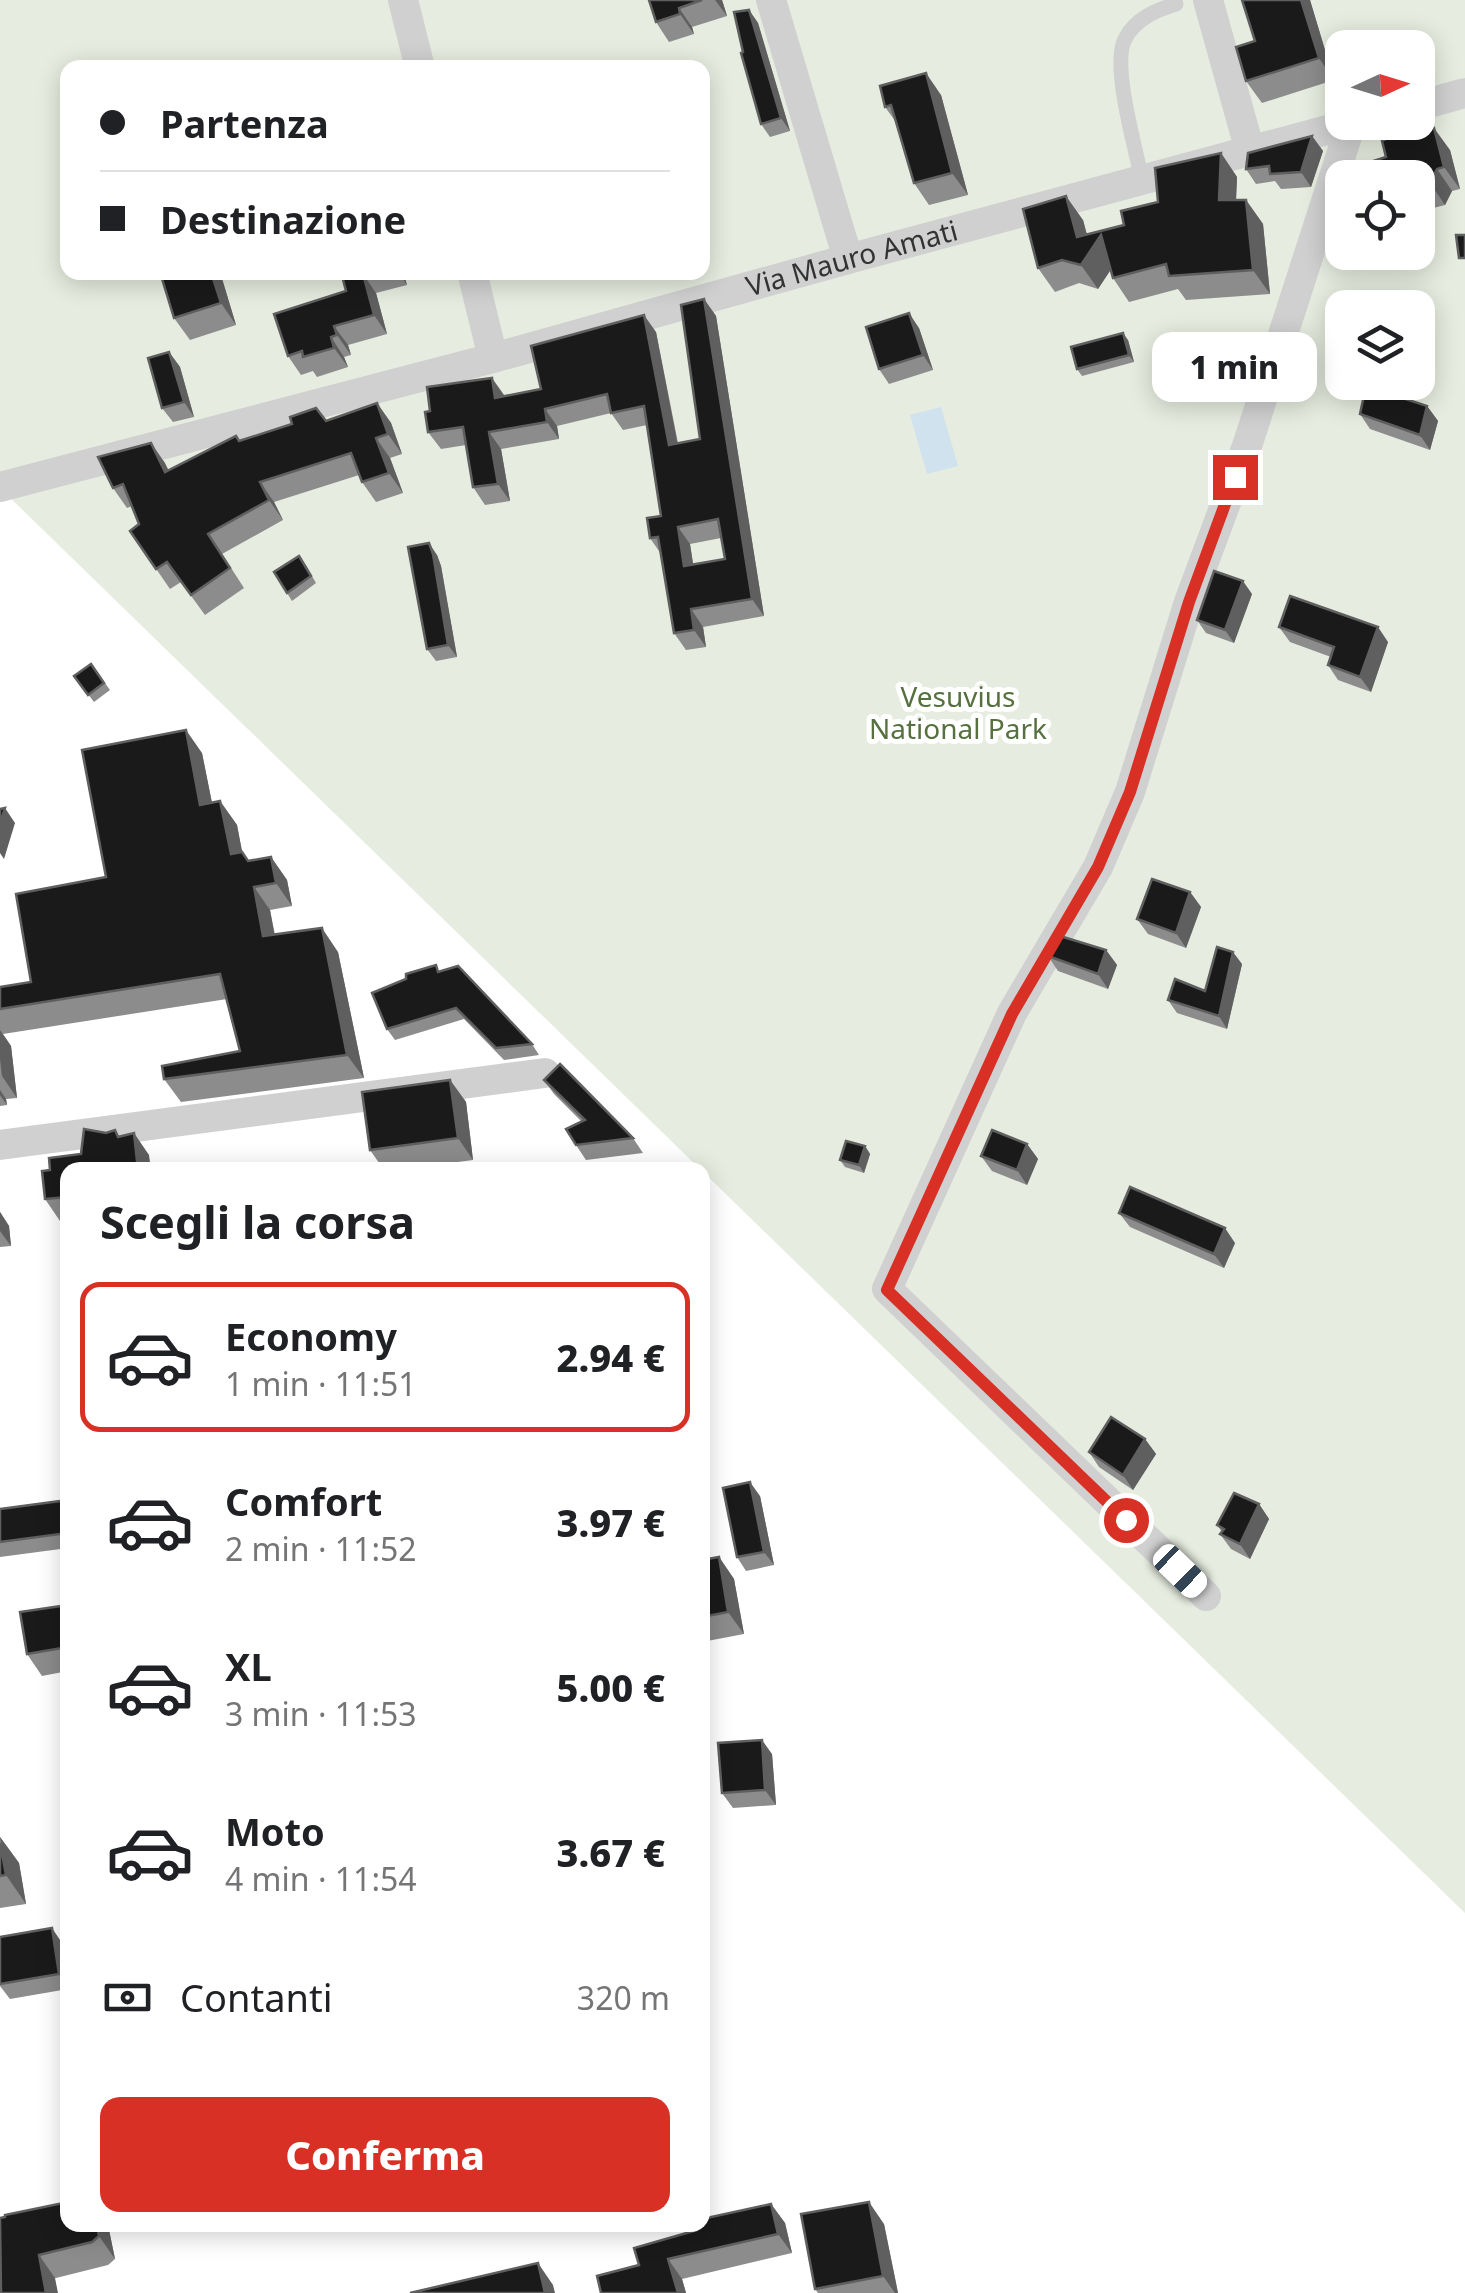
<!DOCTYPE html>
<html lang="it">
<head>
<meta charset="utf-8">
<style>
	body { margin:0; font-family:"Noto Sans",sans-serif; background:#f2f2f2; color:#202124; height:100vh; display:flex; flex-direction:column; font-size:38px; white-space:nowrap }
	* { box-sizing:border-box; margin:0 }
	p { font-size:32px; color:#757577 }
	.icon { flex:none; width:55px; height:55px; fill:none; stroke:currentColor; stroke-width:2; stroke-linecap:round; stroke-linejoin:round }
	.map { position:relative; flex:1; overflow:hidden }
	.drawer { position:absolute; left:60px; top:1162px; width:650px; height:1070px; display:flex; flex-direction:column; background:#fff; border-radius:20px; box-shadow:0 5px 25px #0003 }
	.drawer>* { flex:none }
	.hud { position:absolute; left:60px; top:60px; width:650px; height:220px; border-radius:20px; box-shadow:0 5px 25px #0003; display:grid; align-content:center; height:220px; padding:0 40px; background:#fff }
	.needle { width:65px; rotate:86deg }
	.buttons { position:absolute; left:1325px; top:30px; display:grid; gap:20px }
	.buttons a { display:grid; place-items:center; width:110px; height:110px; border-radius:20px; background:#fff; box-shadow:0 5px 25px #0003; font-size:50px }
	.end { position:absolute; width:45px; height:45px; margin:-22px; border:12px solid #d93025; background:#fff; box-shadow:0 0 0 5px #fff }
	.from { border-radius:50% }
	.bubble { position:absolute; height:70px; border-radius:20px; background:#fff; box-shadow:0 5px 25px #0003; font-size:32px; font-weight:800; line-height:70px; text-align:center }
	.car { position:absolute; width:30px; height:60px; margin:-30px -15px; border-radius:12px; box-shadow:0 0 8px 2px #0007; background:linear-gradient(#fff 24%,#345 0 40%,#fff 0 76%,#345 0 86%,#fff 0) }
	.hud b { display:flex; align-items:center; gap:35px; height:95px; font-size:38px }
	.hud b+b { border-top:2px solid #e0e0e0 }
	.hud i { width:25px; height:25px; background:#202124 }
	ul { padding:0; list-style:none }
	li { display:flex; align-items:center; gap:30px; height:150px; margin:0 20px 15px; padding:0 20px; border:5px solid transparent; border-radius:20px }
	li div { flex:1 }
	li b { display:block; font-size:38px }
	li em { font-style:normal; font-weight:800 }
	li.current { border-color:#d93025 }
	li>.icon { width:90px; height:90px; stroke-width:1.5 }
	h2 { padding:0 40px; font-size:45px; line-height:120px }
	.pay { display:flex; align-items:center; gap:25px; height:110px; padding:0 40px; font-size:38px }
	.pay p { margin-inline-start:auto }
	.action { display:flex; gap:20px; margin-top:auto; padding:20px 40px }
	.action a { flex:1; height:115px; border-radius:20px; background:#d93025; color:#fff; font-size:40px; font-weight:800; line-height:115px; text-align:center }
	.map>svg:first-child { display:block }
	.green { fill:#e6ecdf; fill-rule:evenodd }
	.water { fill:#cfe2ee }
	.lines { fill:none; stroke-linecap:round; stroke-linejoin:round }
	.service { stroke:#d0d0d0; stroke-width:15 }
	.minor { stroke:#d0d0d0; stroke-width:30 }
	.wall { fill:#8c8c8c; fill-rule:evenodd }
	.shaded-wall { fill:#5f5f5f }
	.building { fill:#1a1a1a; stroke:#5f5f5f; stroke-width:2.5; fill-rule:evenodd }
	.route { stroke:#d93025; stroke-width:12 }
	.labels { text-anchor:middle; stroke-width:10; stroke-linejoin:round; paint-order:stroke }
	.street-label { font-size:28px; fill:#333; stroke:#fff }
	.park-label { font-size:28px; fill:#56703f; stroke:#fff }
</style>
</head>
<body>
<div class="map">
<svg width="1465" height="2293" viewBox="0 0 1465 2293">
	<rect width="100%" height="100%" fill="#fff"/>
	<path class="green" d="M0,0H1465V1913L0,488ZM1342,48H1418V122H1342ZM68,68H702V272H68ZM1342,178H1418V252H1342ZM1342,308H1418V382H1342Z"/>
	<path class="water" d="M941,407L958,466L927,474L910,415Z"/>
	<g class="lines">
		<path class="service" d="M1142,180C1136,149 1111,65 1125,39C1135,19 1156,10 1176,4"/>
		<g class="minor">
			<path d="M403,0L420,68"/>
			<path d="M771,0L848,259"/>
			<path d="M1208,0L1250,151"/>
			<path d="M1418,106L1465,93"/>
			<path d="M472,272L493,358"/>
			<path id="s1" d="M0,487L493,358L848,259L1357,122"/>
			<path d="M0,1145L545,1073"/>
			<path d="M1206,1596L887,1289L1012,1013L1098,867L1130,792L1189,602L1247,446L1351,124"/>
		</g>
	</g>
	<g class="wall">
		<path d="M649,0H722L727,16L692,27L694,34L669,42L656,22Z"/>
		<path d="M1242,0H1310L1334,80L1262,103L1246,81L1255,41Z"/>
		<path d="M749,10L758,23L790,131L770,137L761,124L743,52Z"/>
		<path d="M941,95L968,195L929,205L914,183L896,122L885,107Z"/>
		<path d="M1312,136L1323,151L1311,187L1281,189L1275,181L1256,184L1246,169Z"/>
		<path d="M1450,150L1460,189L1452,191L1445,205L1418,212V178Z"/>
		<path d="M1221,153L1237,177L1236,200H1246L1263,224L1270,294L1186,300L1178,289L1129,302L1113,278L1110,270L1098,289L1079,283L1055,292L1038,268L1083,220L1087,235L1124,225L1158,202Z"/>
		<path d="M220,272L236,325L190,340L174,318Z"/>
		<path d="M341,272H403L407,285L376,293L387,334L348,345L351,355L344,357L348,367L317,377L313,371L301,375L288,356L346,291Z"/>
		<path d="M704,299L716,316L764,616L703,627L706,647L686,650L674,633L661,554L650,538L661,516L647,425L623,430L611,413L557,426L559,439L501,449L510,501L485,505L473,487L466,445L441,449L428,432L504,395V396L541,389L656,332L678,443L700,439ZM721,538L725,559L693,564L690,544Z"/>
		<path d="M919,328L933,370L889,384L879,369Z"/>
		<path d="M1128,340L1134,362L1082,376L1077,369Z"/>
		<path d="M169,352L180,367L194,417L173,422L162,408Z"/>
		<path d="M377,403L391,423L402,454L390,458L403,493L376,502L362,482L359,475L274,502L283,520L222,554L244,588L205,615L181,582L170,589L130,531L139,524L132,506L127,508L113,488L151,443L168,470L240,441L326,421Z"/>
		<path d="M1427,406L1438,421L1430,450L1370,429L1360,414Z"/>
		<path d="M437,555L441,566L457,657L436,661L427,649Z"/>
		<path d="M305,564L316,583L292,601L287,593Z"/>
		<path d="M1252,594L1234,643L1206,633L1197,620Z"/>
		<path d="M1279,627L1388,642L1371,692L1338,680L1328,665L1331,657L1290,642Z"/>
		<path d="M91,664L110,690L94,702L74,676Z"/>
		<path d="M202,753L212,803L220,801L237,825L242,852L248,861L271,857L287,880L292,906L270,910L275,935L338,952L364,1078L181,1102L164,1079L240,1051L227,999L3,1034L11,1046L17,1098L6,1099L7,1105L0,1106V987L31,982L106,877Z"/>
		<path d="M1190,892L1201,907L1186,948L1148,934L1137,919Z"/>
		<path d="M1106,950L1117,965L1108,989L1058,971L1048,956Z"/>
		<path d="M1242,964L1227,1029L1177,1013L1168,1000L1205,991Z"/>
		<path d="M440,971L532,1044L539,1055L504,1060L464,1019L395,1040L387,1029Z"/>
		<path d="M450,1080L466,1102L473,1160L397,1170H384L370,1150Z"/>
		<path d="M544,1080L633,1138L643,1153L586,1160L576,1145L582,1122L554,1094Z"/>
		<path d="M115,1130L120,1137L149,1155L68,1170V1220L60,1221L45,1199L50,1170L81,1154L106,1133Z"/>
		<path d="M1027,1144L1038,1159L1027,1185L992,1171L981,1156Z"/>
		<path d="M865,1146L870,1154L864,1173L845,1167L840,1160Z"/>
		<path d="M0,1212L9,1226L11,1246L0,1247Z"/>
		<path d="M1119,1213L1235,1243L1224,1268L1130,1227Z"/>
		<path d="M1145,1439L1156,1454L1133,1490L1099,1467L1089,1452Z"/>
		<path d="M760,1496L774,1565L746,1571L737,1557Z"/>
		<path d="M68,1500V1548L0,1557V1509Z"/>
		<path d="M1259,1504L1269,1519L1250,1559L1231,1549L1220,1534L1222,1532L1217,1525Z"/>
		<path d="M719,1557L734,1579L744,1634L702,1642V1560Z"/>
		<path d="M68,1605V1671L42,1676L27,1654Z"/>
		<path d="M772,1754L776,1805L733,1808L722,1793Z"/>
		<path d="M0,1837L19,1863L26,1904L0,1908Z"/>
		<path d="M0,1937L62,1943L68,1975V1989L10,1999L0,1986Z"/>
		<path d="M771,2204L785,2223L792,2253L682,2279L686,2293H601L639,2265L697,2230Z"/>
		<path d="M0,2218L68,2225H108L115,2259L108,2265L0,2292Z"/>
		<path d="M884,2224L898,2293H818L815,2289Z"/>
	</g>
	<g class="shaded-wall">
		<path d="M715,0H722L727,16Z"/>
		<path d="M1301,0H1310L1334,80L1319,58Z"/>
		<path d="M679,8L692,27L694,34L680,14Z"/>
		<path d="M749,10L758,23L790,131L781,118Z"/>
		<path d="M926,73L941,95L968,195L952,173Z"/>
		<path d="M1434,128L1450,150L1460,189L1444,167Z"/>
		<path d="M1312,136L1323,151L1311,187L1301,172Z"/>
		<path d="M1221,153L1237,177L1235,224L1219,200Z"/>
		<path d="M1437,169L1452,191L1445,205L1430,183Z"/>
		<path d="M1066,196L1083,220L1091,250L1101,235L1118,259L1098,289L1081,265L1077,237Z"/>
		<path d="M1246,200L1263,224L1270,294L1253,270Z"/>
		<path d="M211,272H220L236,325L221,303Z"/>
		<path d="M398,272H403L407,285Z"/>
		<path d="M363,274L376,293L387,334L374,315Z"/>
		<path d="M704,299L716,316L764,616L752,599Z"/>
		<path d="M909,313L919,328L933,370L923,355Z"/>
		<path d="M644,315L656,332L681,462L669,445Z"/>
		<path d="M334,326L348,345L351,355L337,335Z"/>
		<path d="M1123,333L1128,340L1134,362L1129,355Z"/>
		<path d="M331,337L344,357L348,367L334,348Z"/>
		<path d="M169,352L180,367L194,417L184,402Z"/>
		<path d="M492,378L504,395L507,415L495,398Z"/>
		<path d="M377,403L391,423L402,454L388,434Z"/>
		<path d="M1427,406L1438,421L1430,450L1420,435Z"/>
		<path d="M545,409L557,426L559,439L547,422Z"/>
		<path d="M489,432L501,449L510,501L498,484Z"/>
		<path d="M376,438L390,458L403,493L389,473Z"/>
		<path d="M151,443L165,463L179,492L165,472Z"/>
		<path d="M260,482L274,502L283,520L269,500Z"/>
		<path d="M678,527L690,544L696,583L684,566Z"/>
		<path d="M429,543L437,555L441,566L457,657L448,645Z"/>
		<path d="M1243,581L1252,594L1234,643L1225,630Z"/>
		<path d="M691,609L703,627L706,647L694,630Z"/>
		<path d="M1378,627L1388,642L1371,692L1360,677Z"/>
		<path d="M186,730L202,753L217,828L200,805Z"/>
		<path d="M220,801L237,825L247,877L231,854Z"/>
		<path d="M5,808L15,823L4,859L0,853V824Z"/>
		<path d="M271,857L287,880L292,906L276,883Z"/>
		<path d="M254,887L270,910L279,960L263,936Z"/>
		<path d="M1190,892L1201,907L1186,948L1176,933Z"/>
		<path d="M322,928L338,952L364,1078L347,1055Z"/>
		<path d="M1106,950L1117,965L1108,989L1098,974Z"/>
		<path d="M1233,952L1242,964L1227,1029L1219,1016Z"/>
		<path d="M0,1030L11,1046L17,1098L2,1076L0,1059Z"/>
		<path d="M450,1080L466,1102L473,1160L458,1138Z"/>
		<path d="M0,1090L6,1099L7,1105L0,1095Z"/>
		<path d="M134,1133L149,1155L151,1170H138Z"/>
		<path d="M1027,1144L1038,1159L1027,1185L1017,1170Z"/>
		<path d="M865,1146L870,1154L864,1173L859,1165Z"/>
		<path d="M0,1212L9,1226L11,1246L0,1231Z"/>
		<path d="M1225,1228L1235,1243L1224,1268L1214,1254Z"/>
		<path d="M1145,1439L1156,1454L1133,1490L1123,1475Z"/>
		<path d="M750,1482L760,1496L774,1565L764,1552Z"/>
		<path d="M1259,1504L1269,1519L1250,1559L1240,1544Z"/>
		<path d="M719,1557L734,1579L744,1634L728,1612Z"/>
		<path d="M762,1740L772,1754L776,1805L765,1790Z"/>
		<path d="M0,1837L19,1863L26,1904L6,1875Z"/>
		<path d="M52,1928L62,1943L68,1975V1985L59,1974Z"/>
		<path d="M869,2202L884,2224L898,2293H895L883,2276Z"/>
		<path d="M771,2204L785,2223L792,2253L778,2234Z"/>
		<path d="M97,2225H108L115,2259L99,2236Z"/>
		<path d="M39,2255L55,2278L58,2293H46Z"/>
		<path d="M668,2259L682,2279L686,2293H678Z"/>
		<path d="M538,2263L553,2285L555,2293H545Z"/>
	</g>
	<g class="building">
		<path d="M649,0H702L679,8L680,14L656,22Z"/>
		<path d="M1242,0H1301L1319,58L1246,81L1236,47L1255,41Z"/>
		<path d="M749,10L781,118L761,124L741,53L743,52L734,12Z"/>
		<path d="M926,73L952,173L914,183L891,105L885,107L880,86Z"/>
		<path d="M1399,127L1413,134L1434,128L1444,167L1437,169L1430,183L1418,186V178H1375L1370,162L1386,157L1382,141L1394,135Z"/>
		<path d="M1312,136L1301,172L1270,174L1269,166L1246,169L1248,153Z"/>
		<path d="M1221,153L1219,200H1246L1253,270L1169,276L1166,264L1113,278L1101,235L1081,265L1062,260L1038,268L1023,209L1066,196L1077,237L1124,225L1121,211L1158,202L1155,168Z"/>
		<path d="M1456,235H1465V258H1459Z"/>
		<path d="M160,272H211L221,303L174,318Z"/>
		<path d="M341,272H368L363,274L374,315L334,326L337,335L331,337L334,348L303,357L302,351L288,356L274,314L346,291Z"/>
		<path d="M704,299L752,599L691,609L694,630L674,633L658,537L650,538L647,518L661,516L644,406L611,413L607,394L545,409L547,422L489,432L498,484L473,487L463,427L428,432L425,412L430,411L427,387L492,378L495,398L541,389L531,346L644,315L669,445L700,439L681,305ZM718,519L725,559L684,566L678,527Z"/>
		<path d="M909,313L923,355L879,369L866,327Z"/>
		<path d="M1123,333L1129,355L1077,369L1071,347Z"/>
		<path d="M169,352L184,402L162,408L148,358Z"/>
		<path d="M1366,386L1427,406L1420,435L1360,414Z"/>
		<path d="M377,403L388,434L376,438L389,473L362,482L351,453L260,482L269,500L208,534L230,568L191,595L167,562L156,569L130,531L139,524L123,484L113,488L98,457L151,443L165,472L236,436L239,441L292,424L290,417L316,408L326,421Z"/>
		<path d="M429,543L433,554L448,645L427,649L408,547Z"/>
		<path d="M299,556L311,576L287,593L274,572Z"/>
		<path d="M1214,571L1243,581L1225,630L1197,620Z"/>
		<path d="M1290,596L1378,627L1360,677L1328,665L1334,647L1279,627Z"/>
		<path d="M91,664L104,683L88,695L74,676Z"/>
		<path d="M186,730L200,805L220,801L231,854L242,852L248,861L271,857L276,883L254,887L263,936L322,928L347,1055L164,1079L162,1066L240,1051L220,974L0,1009V987L31,982L16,894L106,877L82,750Z"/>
		<path d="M5,808L0,824V809Z"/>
		<path d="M1152,879L1190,892L1176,933L1137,919Z"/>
		<path d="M1060,936L1106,950L1098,974L1048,956Z"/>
		<path d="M1217,947L1233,952L1219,1016L1168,1000L1175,979L1205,991Z"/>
		<path d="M436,965L438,972L458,966L532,1044L496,1048L456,1008L387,1029L372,993L406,979V974Z"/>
		<path d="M560,1064L633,1138L576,1145L566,1129L585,1120L544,1080Z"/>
		<path d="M450,1080L458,1138L370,1150L362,1092Z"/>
		<path d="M84,1129L106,1133L115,1130L118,1137L134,1133L138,1170H68V1197L45,1199L42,1171L50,1170L49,1158L81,1154Z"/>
		<path d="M992,1130L1027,1144L1017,1170L981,1156Z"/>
		<path d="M846,1141L865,1146L859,1165L840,1160Z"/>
		<path d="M1130,1187L1225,1228L1214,1254L1119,1213Z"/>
		<path d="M1111,1417L1145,1439L1123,1475L1089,1452Z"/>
		<path d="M750,1482L764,1552L737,1557L723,1488Z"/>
		<path d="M1234,1493L1259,1504L1240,1544L1220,1534L1224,1529L1217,1525Z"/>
		<path d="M68,1500V1533L0,1542V1509Z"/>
		<path d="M719,1557L728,1612L702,1617V1560Z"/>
		<path d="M68,1605V1647L27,1654L20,1612Z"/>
		<path d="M762,1740L765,1790L722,1793L718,1743Z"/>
		<path d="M0,1843L6,1875L0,1876Z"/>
		<path d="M52,1928L59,1974L0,1984V1937Z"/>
		<path d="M68,2202V2225H97L99,2236L92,2242L39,2255L46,2293H1L0,2218L5,2217V2215Z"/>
		<path d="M869,2202L883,2276L815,2289L801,2214Z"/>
		<path d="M771,2204L778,2234L668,2259L678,2293H601L597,2276L639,2265L634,2248L697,2230L696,2225H702V2219Z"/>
		<path d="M538,2263L545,2293H410Z"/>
	</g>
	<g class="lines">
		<path class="route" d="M1126,1520L887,1290L1012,1014L1098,867L1130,792L1189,602L1235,477"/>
	</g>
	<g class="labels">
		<g class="street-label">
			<text dy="10" stroke="none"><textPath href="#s1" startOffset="882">Via Mauro Amati</textPath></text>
		</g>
		<g class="park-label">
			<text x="958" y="707">Vesuvius<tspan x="958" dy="32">National Park</tspan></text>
		</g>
	</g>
</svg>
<div class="buttons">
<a><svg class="needle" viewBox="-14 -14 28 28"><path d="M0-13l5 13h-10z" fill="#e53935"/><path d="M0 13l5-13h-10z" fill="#757577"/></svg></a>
<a><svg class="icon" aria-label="locate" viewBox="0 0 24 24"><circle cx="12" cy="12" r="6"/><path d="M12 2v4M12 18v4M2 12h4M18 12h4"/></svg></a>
<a><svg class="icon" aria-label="layers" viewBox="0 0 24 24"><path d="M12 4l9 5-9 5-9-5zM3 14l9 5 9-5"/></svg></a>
</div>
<i class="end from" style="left:1126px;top:1520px"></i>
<i class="end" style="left:1235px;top:477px"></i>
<div class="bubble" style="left:1152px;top:332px;width:165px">1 min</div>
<i class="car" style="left:1180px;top:1571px;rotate:134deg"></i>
<div class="hud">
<b><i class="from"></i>Partenza</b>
<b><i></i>Destinazione</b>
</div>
<section class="drawer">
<h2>Scegli la corsa</h2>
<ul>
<li class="current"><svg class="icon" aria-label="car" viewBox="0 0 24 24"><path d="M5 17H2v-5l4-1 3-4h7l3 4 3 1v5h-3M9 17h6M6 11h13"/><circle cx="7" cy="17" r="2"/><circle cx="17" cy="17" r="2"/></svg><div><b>Economy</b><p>1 min · 11:51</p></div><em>2.94 €</em></li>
<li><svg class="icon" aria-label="car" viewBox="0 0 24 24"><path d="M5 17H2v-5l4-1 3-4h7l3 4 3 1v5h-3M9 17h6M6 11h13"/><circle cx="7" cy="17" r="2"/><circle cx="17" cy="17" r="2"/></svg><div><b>Comfort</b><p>2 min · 11:52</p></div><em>3.97 €</em></li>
<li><svg class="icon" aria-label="car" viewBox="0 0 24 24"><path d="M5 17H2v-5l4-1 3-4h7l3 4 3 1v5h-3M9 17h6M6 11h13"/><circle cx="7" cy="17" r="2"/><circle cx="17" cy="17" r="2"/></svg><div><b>XL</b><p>3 min · 11:53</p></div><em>5.00 €</em></li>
<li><svg class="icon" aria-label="car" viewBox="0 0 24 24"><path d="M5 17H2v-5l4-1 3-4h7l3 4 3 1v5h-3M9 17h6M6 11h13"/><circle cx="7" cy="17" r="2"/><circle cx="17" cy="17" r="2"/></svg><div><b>Moto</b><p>4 min · 11:54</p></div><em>3.67 €</em></li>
</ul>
<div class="pay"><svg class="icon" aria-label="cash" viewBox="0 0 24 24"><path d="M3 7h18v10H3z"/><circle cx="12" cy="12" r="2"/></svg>Contanti<p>320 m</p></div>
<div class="action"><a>Conferma</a></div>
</section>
</div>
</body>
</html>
